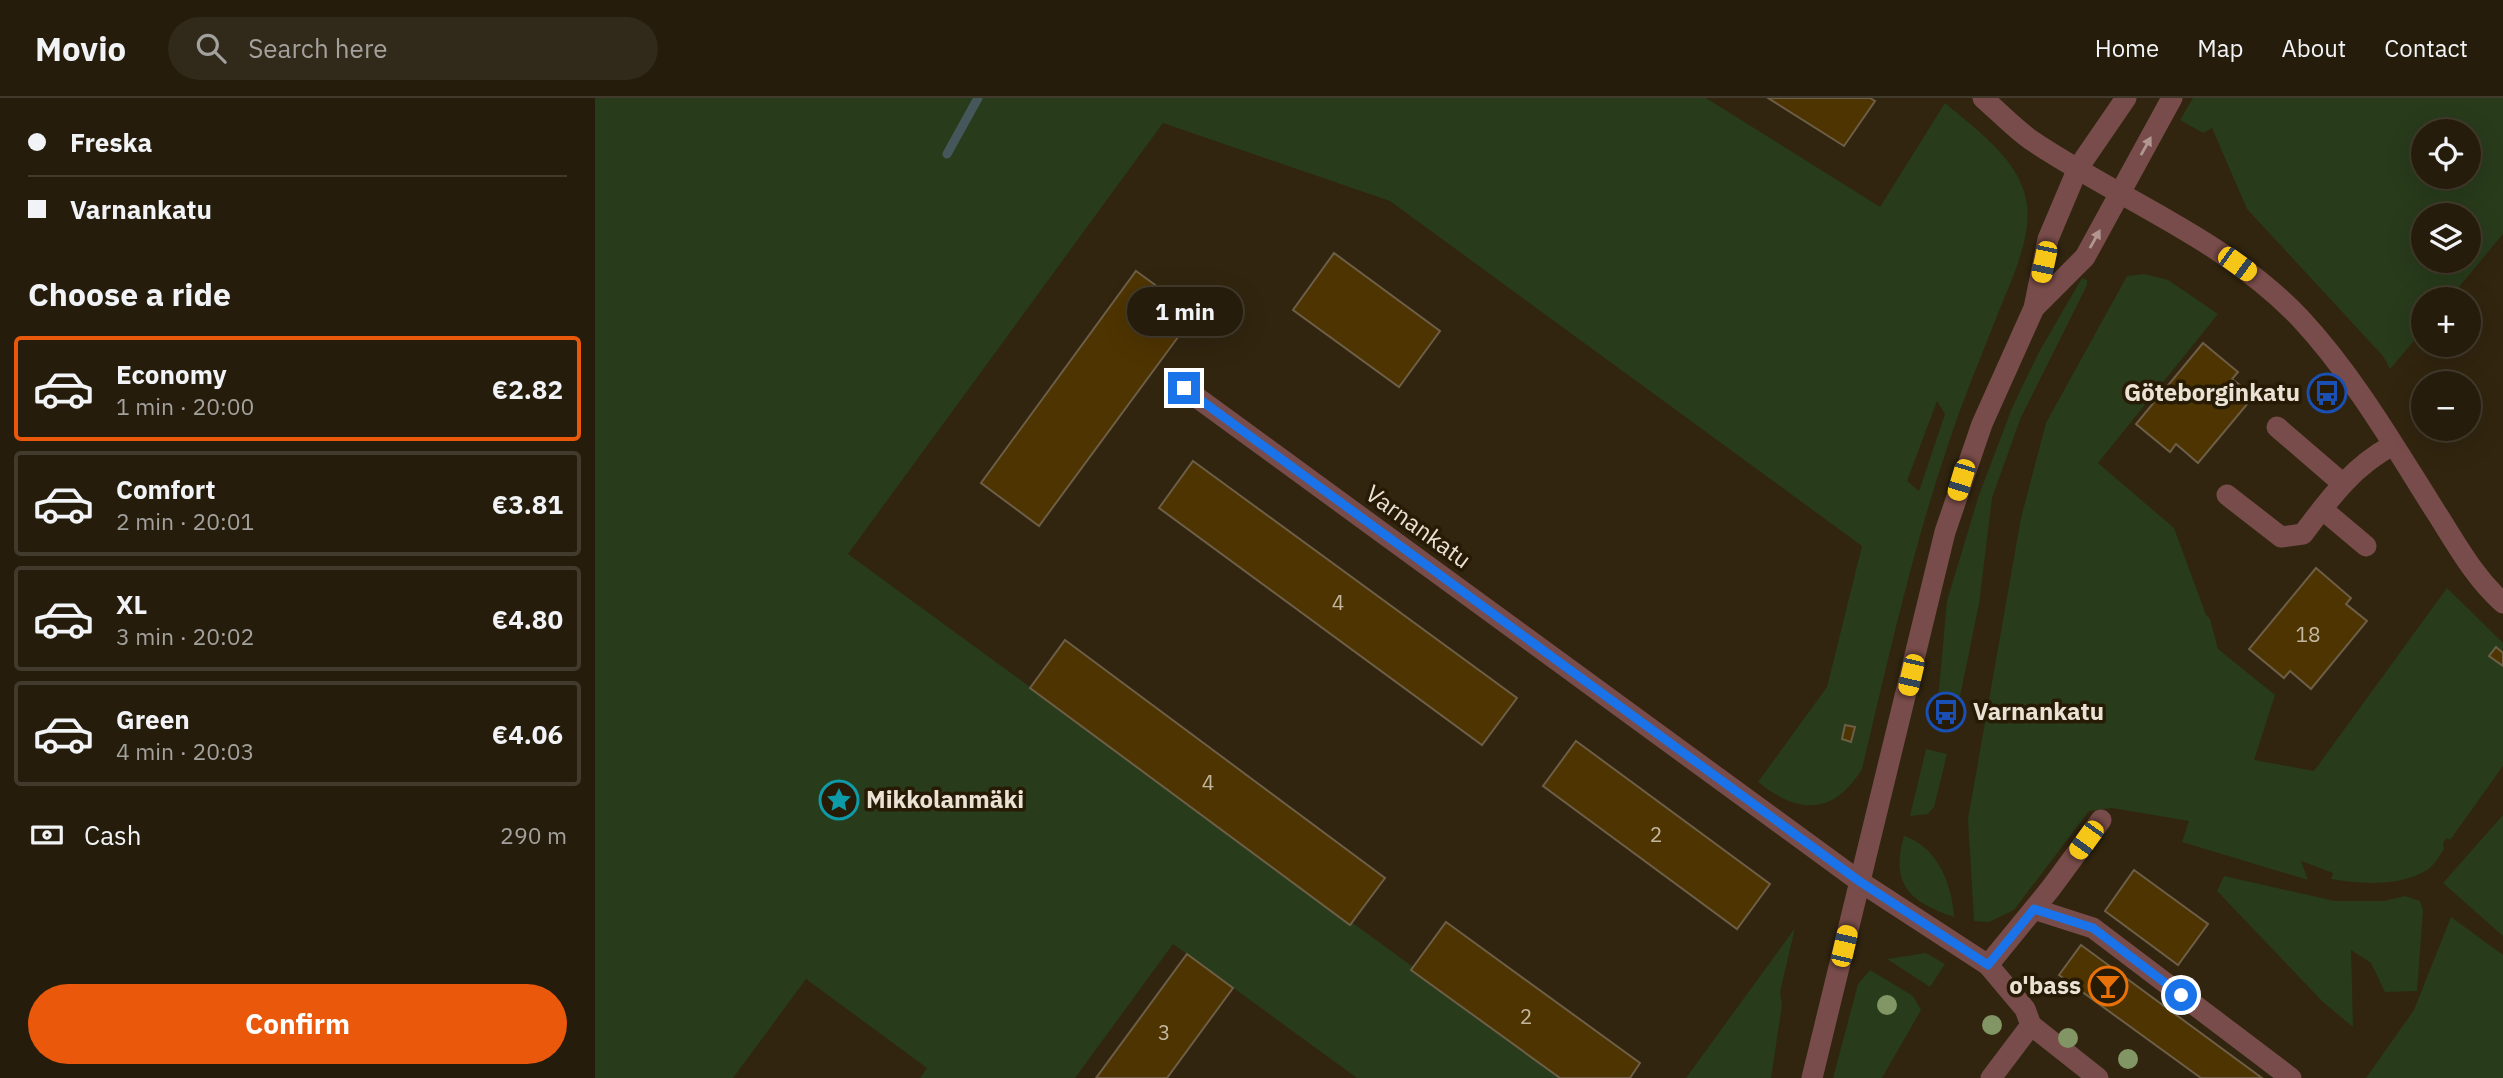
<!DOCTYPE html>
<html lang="en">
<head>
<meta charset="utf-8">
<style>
	body { margin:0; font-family:"IBM Plex Sans",sans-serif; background:#312919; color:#f1f3f6; height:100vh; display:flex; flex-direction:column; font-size:26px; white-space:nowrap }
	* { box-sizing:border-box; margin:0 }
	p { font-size:23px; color:#a3a19d }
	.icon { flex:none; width:38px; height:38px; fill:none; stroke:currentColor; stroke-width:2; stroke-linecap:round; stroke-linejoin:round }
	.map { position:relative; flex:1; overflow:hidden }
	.details { display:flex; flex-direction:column; background:#251c0b; width:595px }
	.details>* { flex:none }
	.banner { display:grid; align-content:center; height:154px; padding:0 28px; background:#251c0b }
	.tools { position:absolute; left:1816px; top:21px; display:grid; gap:14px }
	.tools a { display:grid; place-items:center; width:70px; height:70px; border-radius:50%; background:#251c0b; box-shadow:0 7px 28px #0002,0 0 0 2px #423a2c; font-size:35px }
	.end { position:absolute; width:32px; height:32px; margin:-16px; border:9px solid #1a73e8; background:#fff; box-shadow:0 0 0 4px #fff }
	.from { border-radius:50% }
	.bubble { position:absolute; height:49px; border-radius:24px; background:#251c0b; box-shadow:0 7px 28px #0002,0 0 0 2px #423a2c; font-size:23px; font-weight:700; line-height:49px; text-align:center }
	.car { position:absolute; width:21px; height:42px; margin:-21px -10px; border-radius:9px; box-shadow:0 0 5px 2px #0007; background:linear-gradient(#f5c518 24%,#345 0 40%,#f5c518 0 76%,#345 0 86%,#f5c518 0) }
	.banner b { display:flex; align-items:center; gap:24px; height:66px; font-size:26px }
	.banner b+b { border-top:2px solid #423a2c }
	.banner i { width:18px; height:18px; background:#f1f3f6 }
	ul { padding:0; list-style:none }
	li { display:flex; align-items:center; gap:21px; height:105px; margin:0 14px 10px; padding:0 14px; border:4px solid #423a2c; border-radius:7px }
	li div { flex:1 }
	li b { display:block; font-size:26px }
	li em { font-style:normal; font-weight:700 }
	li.on { border-color:#ea580c }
	li>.icon { width:63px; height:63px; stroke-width:1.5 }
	h2 { padding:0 28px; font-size:32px; line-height:84px }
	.pay { display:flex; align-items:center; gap:18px; height:77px; padding:0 28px; font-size:26px }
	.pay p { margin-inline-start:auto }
	.button { display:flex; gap:14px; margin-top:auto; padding:14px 28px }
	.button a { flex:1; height:80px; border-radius:42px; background:#ea580c; color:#fff; font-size:28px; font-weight:700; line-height:80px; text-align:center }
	header { display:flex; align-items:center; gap:42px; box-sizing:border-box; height:98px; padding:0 35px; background:#251c0b; border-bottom:2px solid #423a2c }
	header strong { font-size:33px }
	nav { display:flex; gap:38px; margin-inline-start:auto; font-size:24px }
	.search { width:490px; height:63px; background:#312919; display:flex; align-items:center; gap:18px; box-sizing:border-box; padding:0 24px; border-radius:38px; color:#a3a19d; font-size:26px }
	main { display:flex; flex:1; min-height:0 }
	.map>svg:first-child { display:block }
	.green { fill:#283b1b; fill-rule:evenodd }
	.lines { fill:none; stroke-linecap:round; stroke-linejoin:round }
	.stream { stroke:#46575c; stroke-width:9 }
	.building { fill:#4e3400; stroke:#6d5e47; stroke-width:2 }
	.minor { stroke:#784c4a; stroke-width:21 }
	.tree { fill:#829564 }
	.oneway { fill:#b1978f }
	.route { stroke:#1a73e8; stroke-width:9 }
	.labels { text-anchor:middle; stroke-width:7; stroke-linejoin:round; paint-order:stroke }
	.number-label { font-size:21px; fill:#c3b69f }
	.poi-label { font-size:24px; font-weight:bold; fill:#eae2d4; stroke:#271b06; text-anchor:end }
	.street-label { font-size:24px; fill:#eae2d4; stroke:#271b06 }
</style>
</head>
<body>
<header>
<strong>Movio</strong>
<div class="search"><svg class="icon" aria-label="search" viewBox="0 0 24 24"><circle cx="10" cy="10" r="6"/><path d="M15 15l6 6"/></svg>Search here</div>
<nav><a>Home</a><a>Map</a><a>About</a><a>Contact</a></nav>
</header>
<main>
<section class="details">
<div class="banner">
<b><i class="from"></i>Freska</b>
<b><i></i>Varnankatu</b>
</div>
<h2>Choose a ride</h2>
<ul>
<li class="on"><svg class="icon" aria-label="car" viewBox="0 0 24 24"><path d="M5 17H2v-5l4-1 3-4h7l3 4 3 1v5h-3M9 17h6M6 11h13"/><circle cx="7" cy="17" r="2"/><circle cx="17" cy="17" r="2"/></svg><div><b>Economy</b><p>1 min · 20:00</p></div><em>€2.82</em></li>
<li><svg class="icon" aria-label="car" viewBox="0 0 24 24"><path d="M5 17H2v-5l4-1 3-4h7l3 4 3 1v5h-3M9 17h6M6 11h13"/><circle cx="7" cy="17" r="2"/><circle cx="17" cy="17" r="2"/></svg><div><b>Comfort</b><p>2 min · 20:01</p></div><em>€3.81</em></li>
<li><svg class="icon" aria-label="car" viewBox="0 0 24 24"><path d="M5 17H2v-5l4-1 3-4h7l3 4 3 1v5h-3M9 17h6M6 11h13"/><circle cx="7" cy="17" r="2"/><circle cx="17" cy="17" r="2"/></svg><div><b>XL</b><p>3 min · 20:02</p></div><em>€4.80</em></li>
<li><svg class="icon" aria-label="car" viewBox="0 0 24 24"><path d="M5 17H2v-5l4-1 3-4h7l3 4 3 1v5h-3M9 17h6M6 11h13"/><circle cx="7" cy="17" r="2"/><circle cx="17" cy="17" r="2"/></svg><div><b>Green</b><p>4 min · 20:03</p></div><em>€4.06</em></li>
</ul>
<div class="pay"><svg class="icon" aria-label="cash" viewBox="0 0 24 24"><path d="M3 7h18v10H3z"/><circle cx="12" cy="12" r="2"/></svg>Cash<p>290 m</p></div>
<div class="button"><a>Confirm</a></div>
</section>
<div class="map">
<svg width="1908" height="980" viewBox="0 0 1908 980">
	<rect width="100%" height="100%" fill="#31250f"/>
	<g class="green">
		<path d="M0,0H1111L1285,109L1350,5C1379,30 1423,60 1431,101C1439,138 1415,184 1402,218C1385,261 1367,304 1353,347C1317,453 1293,562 1267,671C1238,718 1203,716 1163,684L1232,589L1267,448L795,103L568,25L253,456L970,980H762L578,846L480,980H325L332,970L211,881L138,980H0ZM1342,303L1350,316L1324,393L1312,383Z"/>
		<path d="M1598,0H1908V136L1854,201H1829V231L1795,271L1788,258L1652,111L1617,30L1608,35L1585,22ZM1829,33H1874V79H1829ZM1829,117H1874V163H1829Z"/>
		<path d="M1550,176L1573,182L1623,216L1503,365L1579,430L1611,517L1615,521L1623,551L1680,597L1659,662L1719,673L1852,490L1908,545V668L1855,742L1852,740L1848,745L1849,751C1844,758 1839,768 1832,772C1805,789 1765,786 1736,781L1738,775L1706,763L1713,782L1587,744L1594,723L1517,710L1494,713L1419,812L1394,824L1379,823L1373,721L1426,420L1451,325L1532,178Z"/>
		<path d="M1487,180L1492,182V187L1426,319L1397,400L1384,506L1363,608L1343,602L1352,503L1384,397L1417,310L1444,254Z"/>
		<path d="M1331,651L1352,656L1339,709L1333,716L1315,718Z"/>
		<path d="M1908,717V838L1848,785Z"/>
		<path d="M1309,738C1343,749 1357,787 1359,819C1314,804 1295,786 1309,738Z"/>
		<path d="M1629,778L1740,803H1789L1810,798L1825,803L1828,813L1822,893L1790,894L1776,865L1756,852L1758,929L1728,904L1622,793Z"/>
		<path d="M1856,819L1908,857V980H1771L1819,912Z"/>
		<path d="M1200,830L1185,894L1187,907L1176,980H1091Z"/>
		<path d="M1331,855L1350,866L1335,889L1292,861Z"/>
		<path d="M1275,872L1318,898L1326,912L1287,980H1238L1263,886Z"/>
	</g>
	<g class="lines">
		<path class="stream" d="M352,56L383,0"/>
	</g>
	<g class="building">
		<path d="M1173,0H1275L1280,3L1249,48Z"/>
		<path d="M739,155L845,233L804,289L698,212Z"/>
		<path d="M541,173L600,216L444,428L386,385Z"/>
		<path d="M1608,245L1643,274L1637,281L1659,298L1603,365L1581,346L1575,354L1541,326Z"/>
		<path d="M1722,291L1733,305L1727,310L1717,295Z"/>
		<path d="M598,363L922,600L887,647L564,410Z"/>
		<path d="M1721,470L1756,500L1751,506L1772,523L1716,591L1695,573L1689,580L1654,551Z"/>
		<path d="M470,542L790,780L755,827L435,590Z"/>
		<path d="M1901,549L1908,555V568L1894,558Z"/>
		<path d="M1250,627L1260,629L1256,644L1247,641Z"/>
		<path d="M981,643L1175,786L1142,831L948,688Z"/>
		<path d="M1539,772L1613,826L1583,867L1510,813Z"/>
		<path d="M851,824L1045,965L1035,980H965L816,872Z"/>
		<path d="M1486,847L1667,980H1606L1464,877Z"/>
		<path d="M592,856L638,890L572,980H501Z"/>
	</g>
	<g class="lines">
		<g class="minor">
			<path d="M1388,0C1404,14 1419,30 1436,42C1525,102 1630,141 1705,220C1758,277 1798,346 1839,411C1861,445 1878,478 1908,505"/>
			<path d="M1439,210L1490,159L1577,0"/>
			<path d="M589,290L1264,783L1393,867L1456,790L1506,722"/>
			<path d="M1682,329L1747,385"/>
			<path d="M1632,397L1686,439L1708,436C1735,400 1758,368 1798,347"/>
			<path d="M1727,411L1771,448"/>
			<path d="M1439,811L1498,830L1696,980"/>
			<path d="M1393,867L1430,911L1436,927L1396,980"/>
			<path d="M1436,927L1503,980"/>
			<path d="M1217,980L1350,434L1387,326L1439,210L1453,141L1483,70L1531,0"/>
		</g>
	</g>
	<g class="tree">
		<circle cx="1292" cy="907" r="10"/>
		<circle cx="1397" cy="927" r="10"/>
		<circle cx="1473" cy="940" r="10"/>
		<circle cx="1533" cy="961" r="10"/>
	</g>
	<defs><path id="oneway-solid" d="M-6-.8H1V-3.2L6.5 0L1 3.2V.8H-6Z" transform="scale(1.75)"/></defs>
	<g class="oneway">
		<use href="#oneway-solid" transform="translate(1551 48) rotate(-61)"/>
		<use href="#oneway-solid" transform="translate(1500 141) rotate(-61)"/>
	</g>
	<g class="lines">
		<path class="route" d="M589,290L1264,783L1393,867L1439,811L1498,830L1586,897"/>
	</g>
	<defs>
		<symbol id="bus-ring" viewBox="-11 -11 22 22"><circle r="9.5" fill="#271b06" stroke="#1a4fb4" stroke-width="1.5"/><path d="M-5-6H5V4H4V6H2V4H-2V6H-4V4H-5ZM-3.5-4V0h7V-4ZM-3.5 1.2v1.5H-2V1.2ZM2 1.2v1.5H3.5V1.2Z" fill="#1a4fb4"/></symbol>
		<symbol id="sight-ring" viewBox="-11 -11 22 22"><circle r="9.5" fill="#271b06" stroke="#0f9aa8" stroke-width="1.5"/><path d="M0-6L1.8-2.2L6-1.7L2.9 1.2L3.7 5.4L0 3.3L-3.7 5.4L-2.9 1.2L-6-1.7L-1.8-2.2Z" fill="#0f9aa8"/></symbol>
		<symbol id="bar-ring" viewBox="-11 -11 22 22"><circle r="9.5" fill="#271b06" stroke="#e8710a" stroke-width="1.5"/><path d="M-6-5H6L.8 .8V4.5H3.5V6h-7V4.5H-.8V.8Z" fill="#e8710a"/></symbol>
	</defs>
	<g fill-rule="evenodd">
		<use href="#bus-ring" x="1710" y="273" width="44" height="44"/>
		<use href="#bus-ring" x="1329" y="592" width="44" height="44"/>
		<use href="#sight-ring" x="222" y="680" width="44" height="44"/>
		<use href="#bar-ring" x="1491" y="866" width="44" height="44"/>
	</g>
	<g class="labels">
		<g class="number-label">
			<text x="743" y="512">4</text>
			<text x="1713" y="544">18</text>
			<text x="613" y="692">4</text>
			<text x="1061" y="744">2</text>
			<text x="931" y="926">2</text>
			<text x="569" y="942">3</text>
		</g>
		<g class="poi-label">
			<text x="1705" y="303">Göteborginkatu</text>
			<text x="1378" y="622" text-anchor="start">Varnankatu</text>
			<text x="271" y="710" text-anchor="start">Mikkolanmäki</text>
			<text x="1486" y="896">o'bass</text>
		</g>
		<g class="street-label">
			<text transform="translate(823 429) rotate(36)" y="8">Varnankatu</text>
		</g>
	</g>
</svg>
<div class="tools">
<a><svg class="icon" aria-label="locate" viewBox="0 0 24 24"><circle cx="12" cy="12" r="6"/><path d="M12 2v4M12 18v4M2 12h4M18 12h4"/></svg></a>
<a><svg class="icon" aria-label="layers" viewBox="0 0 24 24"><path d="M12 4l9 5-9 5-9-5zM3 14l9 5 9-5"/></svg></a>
<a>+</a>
<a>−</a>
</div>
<i class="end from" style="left:1586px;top:897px"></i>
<i class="end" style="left:589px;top:290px"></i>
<div class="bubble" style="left:532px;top:189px;width:116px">1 min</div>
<i class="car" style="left:1449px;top:164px;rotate:192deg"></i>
<i class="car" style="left:1642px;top:166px;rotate:126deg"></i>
<i class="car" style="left:1366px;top:382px;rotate:197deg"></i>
<i class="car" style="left:1316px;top:577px;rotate:193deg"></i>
<i class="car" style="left:1491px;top:742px;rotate:216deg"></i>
<i class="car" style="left:1249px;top:848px;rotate:13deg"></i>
</div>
</main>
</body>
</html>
